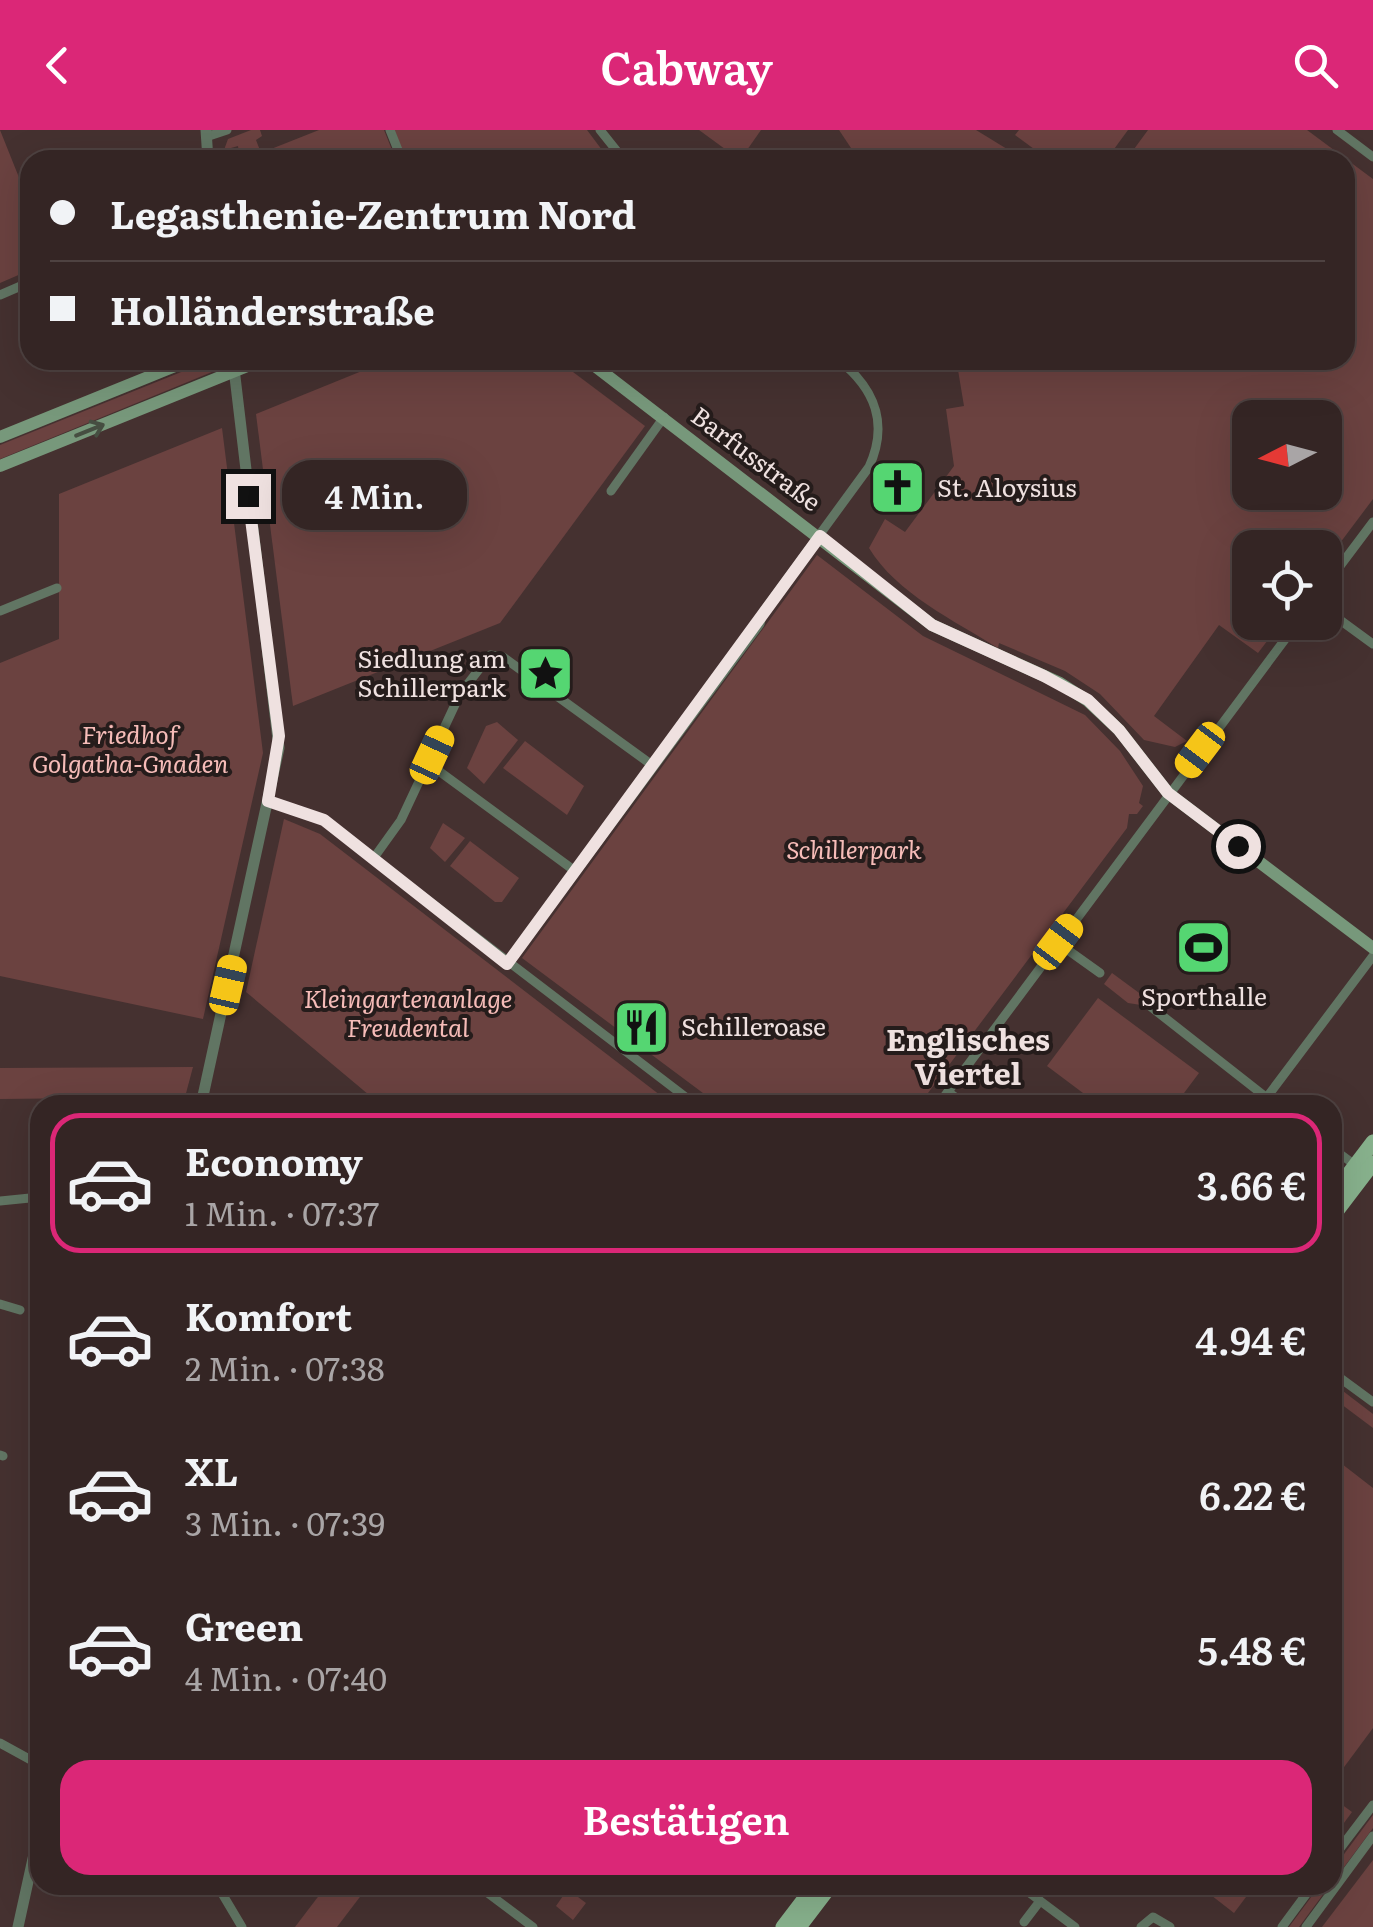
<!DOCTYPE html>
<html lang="de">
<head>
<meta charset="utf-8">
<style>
	body { margin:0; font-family:Literata,serif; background:#3c2d2c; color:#f1f3f6; height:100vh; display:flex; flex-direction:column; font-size:38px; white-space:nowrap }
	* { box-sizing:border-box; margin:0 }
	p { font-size:32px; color:#a9a5a6 }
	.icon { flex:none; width:55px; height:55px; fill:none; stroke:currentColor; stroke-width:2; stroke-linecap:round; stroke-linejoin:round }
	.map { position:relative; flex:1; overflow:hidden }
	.sheet { position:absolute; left:30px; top:965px; width:1312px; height:800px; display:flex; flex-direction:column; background:#342524; border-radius:30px; box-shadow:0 10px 40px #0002,0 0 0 2px #4e4241 }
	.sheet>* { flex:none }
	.top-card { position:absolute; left:20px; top:20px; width:1335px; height:220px; border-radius:30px; box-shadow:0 10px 40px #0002,0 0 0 2px #4e4241; display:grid; align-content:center; height:220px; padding:0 30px; background:#342524 }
	.needle { width:65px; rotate:264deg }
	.controls { position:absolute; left:1232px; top:270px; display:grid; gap:20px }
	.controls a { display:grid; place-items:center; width:110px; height:110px; border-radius:20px; background:#342524; box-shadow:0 10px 40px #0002,0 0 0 2px #4e4241; font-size:50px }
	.end { position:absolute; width:45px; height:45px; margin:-22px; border:12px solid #efe1e0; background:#111; box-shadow:0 0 0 5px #111 }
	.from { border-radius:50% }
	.bubble { position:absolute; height:70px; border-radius:30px; background:#342524; box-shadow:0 10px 40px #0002,0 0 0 2px #4e4241; font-size:32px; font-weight:600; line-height:70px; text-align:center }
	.car { position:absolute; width:30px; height:60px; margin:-30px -15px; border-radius:12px; box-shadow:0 0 8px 2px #0007; background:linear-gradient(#f5c518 24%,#345 0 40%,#f5c518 0 76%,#345 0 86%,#f5c518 0) }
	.top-card b { display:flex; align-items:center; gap:35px; height:95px; font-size:38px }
	.top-card b+b { border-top:2px solid #4e4241 }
	.top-card i { width:25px; height:25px; background:#f1f3f6 }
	ul { padding:18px 0 0; list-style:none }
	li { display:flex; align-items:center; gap:30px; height:140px; margin:0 20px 15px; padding:0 10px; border:5px solid transparent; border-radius:30px }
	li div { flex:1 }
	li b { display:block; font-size:38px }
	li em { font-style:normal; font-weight:600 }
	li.current { border-color:#db2777 }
	li>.icon { width:90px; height:90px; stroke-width:1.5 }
	.button { display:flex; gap:20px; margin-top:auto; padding:20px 30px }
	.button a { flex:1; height:115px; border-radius:30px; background:#db2777; color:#fff; font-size:40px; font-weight:600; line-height:115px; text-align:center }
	header { display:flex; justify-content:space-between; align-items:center; height:130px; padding:0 30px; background:#db2777; color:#fff; font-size:45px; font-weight:600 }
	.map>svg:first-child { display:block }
	.green { fill:#6b4240; fill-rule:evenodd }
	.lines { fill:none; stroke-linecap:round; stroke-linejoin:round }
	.minor { stroke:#617563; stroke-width:9 }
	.tertiary { stroke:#617563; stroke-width:11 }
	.secondary { stroke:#77987b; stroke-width:12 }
	.primary { stroke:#88b28d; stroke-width:15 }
	.oneway { stroke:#464e41 }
	.route { stroke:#efe1e0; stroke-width:12 }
	.labels { text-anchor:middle; stroke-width:8; stroke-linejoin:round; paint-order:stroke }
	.street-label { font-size:25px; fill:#efe1e0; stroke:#251c1b }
	.poi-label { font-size:25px; fill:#efe1e0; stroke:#251c1b; text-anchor:start }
	.park-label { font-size:25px; font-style:italic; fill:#f6bcb8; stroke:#251c1b }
	.quarter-label { font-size:30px; font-weight:bold; fill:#efe1e0; stroke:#251c1b }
</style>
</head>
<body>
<header><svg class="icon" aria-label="back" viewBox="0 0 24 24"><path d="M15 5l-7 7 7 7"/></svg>Cabway<svg class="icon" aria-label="search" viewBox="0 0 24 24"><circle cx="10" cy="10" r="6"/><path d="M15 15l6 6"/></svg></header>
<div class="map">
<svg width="1373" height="1797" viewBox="0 0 1373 1797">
	<rect width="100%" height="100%" fill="#453130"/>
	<g class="green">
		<path d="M0,0L30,75V140L0,153Z"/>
		<path d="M251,0H260L262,6L256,10L261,23L319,0H384L396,30H240L238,16L224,20L228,9Z"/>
		<path d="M394,0H587L605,24L595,30H406Z"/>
		<path d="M699,0H761L740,30Z"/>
		<path d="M839,0H976L1025,30H859Z"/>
		<path d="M1019,0H1128L1106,30H1049L1015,5Z"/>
		<path d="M1148,0H1307L1373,49V369L1325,433V418H1250V492L1281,493L1258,523L1219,495L1154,586L1187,611L1175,617L1144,610L1100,564L1065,541L999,513L998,518C955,491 896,463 869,418L885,389L905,402L954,336L946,279L964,276L958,240L948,241L945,230H1345V30H1126ZM1250,288H1325V362H1250Z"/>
		<path d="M211,230L212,242L0,329V315Z"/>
		<path d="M389,230H557L645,296L500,493L293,576L256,284Z"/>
		<path d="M222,298L263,623L203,889L0,846V533L59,509V364Z"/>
		<path d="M817,425L923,506L1085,585L1120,621L1143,656L1139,673L1143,676L1137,684H1129L1127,698L919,975H719L522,828Z"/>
		<path d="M497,592L518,610L484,654L467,638L486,596Z"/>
		<path d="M525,611L584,656L567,685L503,638Z"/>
		<path d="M284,689L320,704L673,975H381L246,862Z"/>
		<path d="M443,693L465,708L445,732L430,718Z"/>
		<path d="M470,711L519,748L502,772H495L450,736Z"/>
		<path d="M1112,843L1146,868L1141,875L1128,873L1104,854Z"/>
		<path d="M1098,868L1199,943L1175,975H1099L1047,936Z"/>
		<path d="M193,937L185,967L0,969V938Z"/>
		<path d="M1339,1258L1373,1284V1298L1333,1268Z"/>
		<path d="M1333,1327L1373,1358V1598L1333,1652Z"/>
		<path d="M1333,1668L1352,1682L1333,1708Z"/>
		<path d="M1373,1685V1698L1333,1752V1739Z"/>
		<path d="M1373,1730V1797H1322Z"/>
		<path d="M327,1755H369L337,1797H295Z"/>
		<path d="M555,1755H562L586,1773L573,1790L556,1776L565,1763Z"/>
		<path d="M1198,1755H1255L1234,1783Z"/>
		<path d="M1320,1755H1330L1299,1797H1289Z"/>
	</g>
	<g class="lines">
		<g class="minor">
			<path d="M390,0L402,30"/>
			<path d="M600,0L624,30"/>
			<path d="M1337,0L1373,27"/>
			<path d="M206,7L227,0"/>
			<path d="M0,165L30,152"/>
			<path d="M611,361L664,287"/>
			<path d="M1325,456L1373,392"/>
			<path d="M1325,479L1373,514"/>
			<path d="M0,481L57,458"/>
			<path d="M428,633L575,741"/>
			<path d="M269,671L323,690L696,975"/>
			<path d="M373,729L401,690L460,564L490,525L503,527L652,635"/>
			<path d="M1058,813L1100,843"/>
			<path d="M507,834L760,494L763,482L869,337C889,293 875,259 839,230"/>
			<path d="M1146,873L1276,975"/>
			<path d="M948,962L966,975"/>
			<path d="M938,975L1298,492"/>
			<path d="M1261,975L1373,826"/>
			<path d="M1332,1018L1355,1035"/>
			<path d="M0,1071L40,1067"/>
			<path d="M0,1174L20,1180"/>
			<path d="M1332,1242L1373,1272"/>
			<path d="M0,1325L3,1326"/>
			<path d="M0,1613L40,1635"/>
			<path d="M1332,1729L1373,1675"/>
			<path d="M217,1755L242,1797"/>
			<path d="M477,1755L533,1797"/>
			<path d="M1019,1755L1075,1797"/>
			<path d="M1024,1792L1040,1771"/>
			<path d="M1141,1797L1153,1787L1170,1797"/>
			<path d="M1282,1797L1313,1755"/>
			<path d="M1306,1797L1373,1706"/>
		</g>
		<g class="tertiary">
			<path d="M206,0L208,30"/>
			<path d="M201,975L279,618L233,230"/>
			<path d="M18,1797L40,1697"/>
		</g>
		<g class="secondary">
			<path d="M587,230L932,495L1060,553L1088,571L1119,600L1168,663L1373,818"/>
			<path d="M0,307L190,230"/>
			<path d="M0,336L262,230"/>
		</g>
		<g class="primary">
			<path d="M1332,1066L1373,1012"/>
			<path d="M1332,1087L1373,1033"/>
			<path d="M783,1797L815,1755"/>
			<path d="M799,1797L831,1755"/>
		</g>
	</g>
	<defs><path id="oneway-shaft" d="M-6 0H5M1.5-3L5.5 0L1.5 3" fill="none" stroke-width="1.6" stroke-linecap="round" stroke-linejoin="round" transform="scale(2.5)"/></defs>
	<use class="oneway" href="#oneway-shaft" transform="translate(90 300) rotate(-22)"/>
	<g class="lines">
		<path class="route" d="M248,366L279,606L268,671L324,690L507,834L820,406L932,495L1044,546L1088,570L1119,600L1168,663L1238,716"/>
	</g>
	<defs>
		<symbol id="church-square" viewBox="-11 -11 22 22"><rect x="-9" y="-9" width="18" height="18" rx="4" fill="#55d672" stroke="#251c1b"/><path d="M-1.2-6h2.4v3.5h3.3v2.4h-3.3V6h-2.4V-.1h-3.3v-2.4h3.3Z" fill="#111"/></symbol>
		<symbol id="sight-square" viewBox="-11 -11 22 22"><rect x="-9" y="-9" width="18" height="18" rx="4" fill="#55d672" stroke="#251c1b"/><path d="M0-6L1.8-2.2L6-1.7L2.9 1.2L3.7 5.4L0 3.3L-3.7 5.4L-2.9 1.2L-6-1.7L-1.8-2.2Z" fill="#111"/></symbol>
		<symbol id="stadium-square" viewBox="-11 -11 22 22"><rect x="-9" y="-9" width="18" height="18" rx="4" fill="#55d672" stroke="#251c1b"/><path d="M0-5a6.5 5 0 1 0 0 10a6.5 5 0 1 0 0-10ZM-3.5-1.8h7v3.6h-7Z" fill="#111"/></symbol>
		<symbol id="restaurant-square" viewBox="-11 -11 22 22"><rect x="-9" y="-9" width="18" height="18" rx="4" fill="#55d672" stroke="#251c1b"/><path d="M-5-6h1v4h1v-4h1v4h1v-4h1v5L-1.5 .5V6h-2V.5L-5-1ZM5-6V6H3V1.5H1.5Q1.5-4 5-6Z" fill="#111"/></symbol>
	</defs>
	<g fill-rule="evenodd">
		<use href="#church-square" x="866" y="326" width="63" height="63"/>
		<use href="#sight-square" x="514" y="512" width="63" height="63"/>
		<use href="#stadium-square" x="1172" y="786" width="63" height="63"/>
		<use href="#restaurant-square" x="610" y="866" width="63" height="63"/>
	</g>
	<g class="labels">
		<g class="street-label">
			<text transform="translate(756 329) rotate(37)" y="9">Barfusstraße</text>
		</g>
		<g class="poi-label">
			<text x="937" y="367">St. Aloysius</text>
			<text x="506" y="538" text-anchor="end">Siedlung am<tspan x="506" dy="29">Schillerpark</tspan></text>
			<text x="1204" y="876" text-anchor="middle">Sporthalle</text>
			<text x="681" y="906">Schilleroase</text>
		</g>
		<g class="park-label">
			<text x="130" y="614">Friedhof<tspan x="130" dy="29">Golgatha-Gnaden</tspan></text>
			<text x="854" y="729">Schillerpark</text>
			<text x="408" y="878">Kleingartenanlage<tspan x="408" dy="29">Freudental</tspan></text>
		</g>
		<g class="quarter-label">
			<text x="968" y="921">Englisches<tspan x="968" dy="34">Viertel</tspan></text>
		</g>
	</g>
</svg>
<div class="controls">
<a><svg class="needle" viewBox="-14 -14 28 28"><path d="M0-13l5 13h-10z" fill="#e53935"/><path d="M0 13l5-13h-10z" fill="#a9a5a6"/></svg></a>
<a><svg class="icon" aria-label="locate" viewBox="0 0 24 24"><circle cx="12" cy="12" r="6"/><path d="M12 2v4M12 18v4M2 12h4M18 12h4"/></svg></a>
</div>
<i class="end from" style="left:1238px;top:716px"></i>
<i class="end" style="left:248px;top:366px"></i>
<div class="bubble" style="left:282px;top:330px;width:185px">4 Min.</div>
<i class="car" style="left:1200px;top:620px;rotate:217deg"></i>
<i class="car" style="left:432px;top:625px;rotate:25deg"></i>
<i class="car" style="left:1058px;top:812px;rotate:37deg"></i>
<i class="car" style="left:228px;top:855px;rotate:13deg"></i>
<div class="top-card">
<b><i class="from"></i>Legasthenie-Zentrum Nord</b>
<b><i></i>Holländerstraße</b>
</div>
<section class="sheet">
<ul>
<li class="current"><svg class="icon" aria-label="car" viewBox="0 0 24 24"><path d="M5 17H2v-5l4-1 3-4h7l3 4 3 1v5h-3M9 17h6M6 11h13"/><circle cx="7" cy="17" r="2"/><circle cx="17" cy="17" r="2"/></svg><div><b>Economy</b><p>1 Min. · 07:37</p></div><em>3.66 €</em></li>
<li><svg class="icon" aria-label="car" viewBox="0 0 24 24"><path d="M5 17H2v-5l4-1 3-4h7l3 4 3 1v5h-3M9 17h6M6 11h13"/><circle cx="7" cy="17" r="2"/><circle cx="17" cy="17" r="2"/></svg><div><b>Komfort</b><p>2 Min. · 07:38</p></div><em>4.94 €</em></li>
<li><svg class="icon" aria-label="car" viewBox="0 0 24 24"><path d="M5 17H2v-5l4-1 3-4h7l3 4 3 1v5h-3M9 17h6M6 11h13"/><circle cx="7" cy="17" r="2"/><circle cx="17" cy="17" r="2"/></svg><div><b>XL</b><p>3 Min. · 07:39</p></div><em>6.22 €</em></li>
<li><svg class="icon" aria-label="car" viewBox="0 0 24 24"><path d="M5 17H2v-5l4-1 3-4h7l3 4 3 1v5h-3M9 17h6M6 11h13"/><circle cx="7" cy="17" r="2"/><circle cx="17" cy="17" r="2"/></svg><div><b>Green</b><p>4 Min. · 07:40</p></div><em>5.48 €</em></li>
</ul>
<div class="button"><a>Bestätigen</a></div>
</section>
</div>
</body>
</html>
